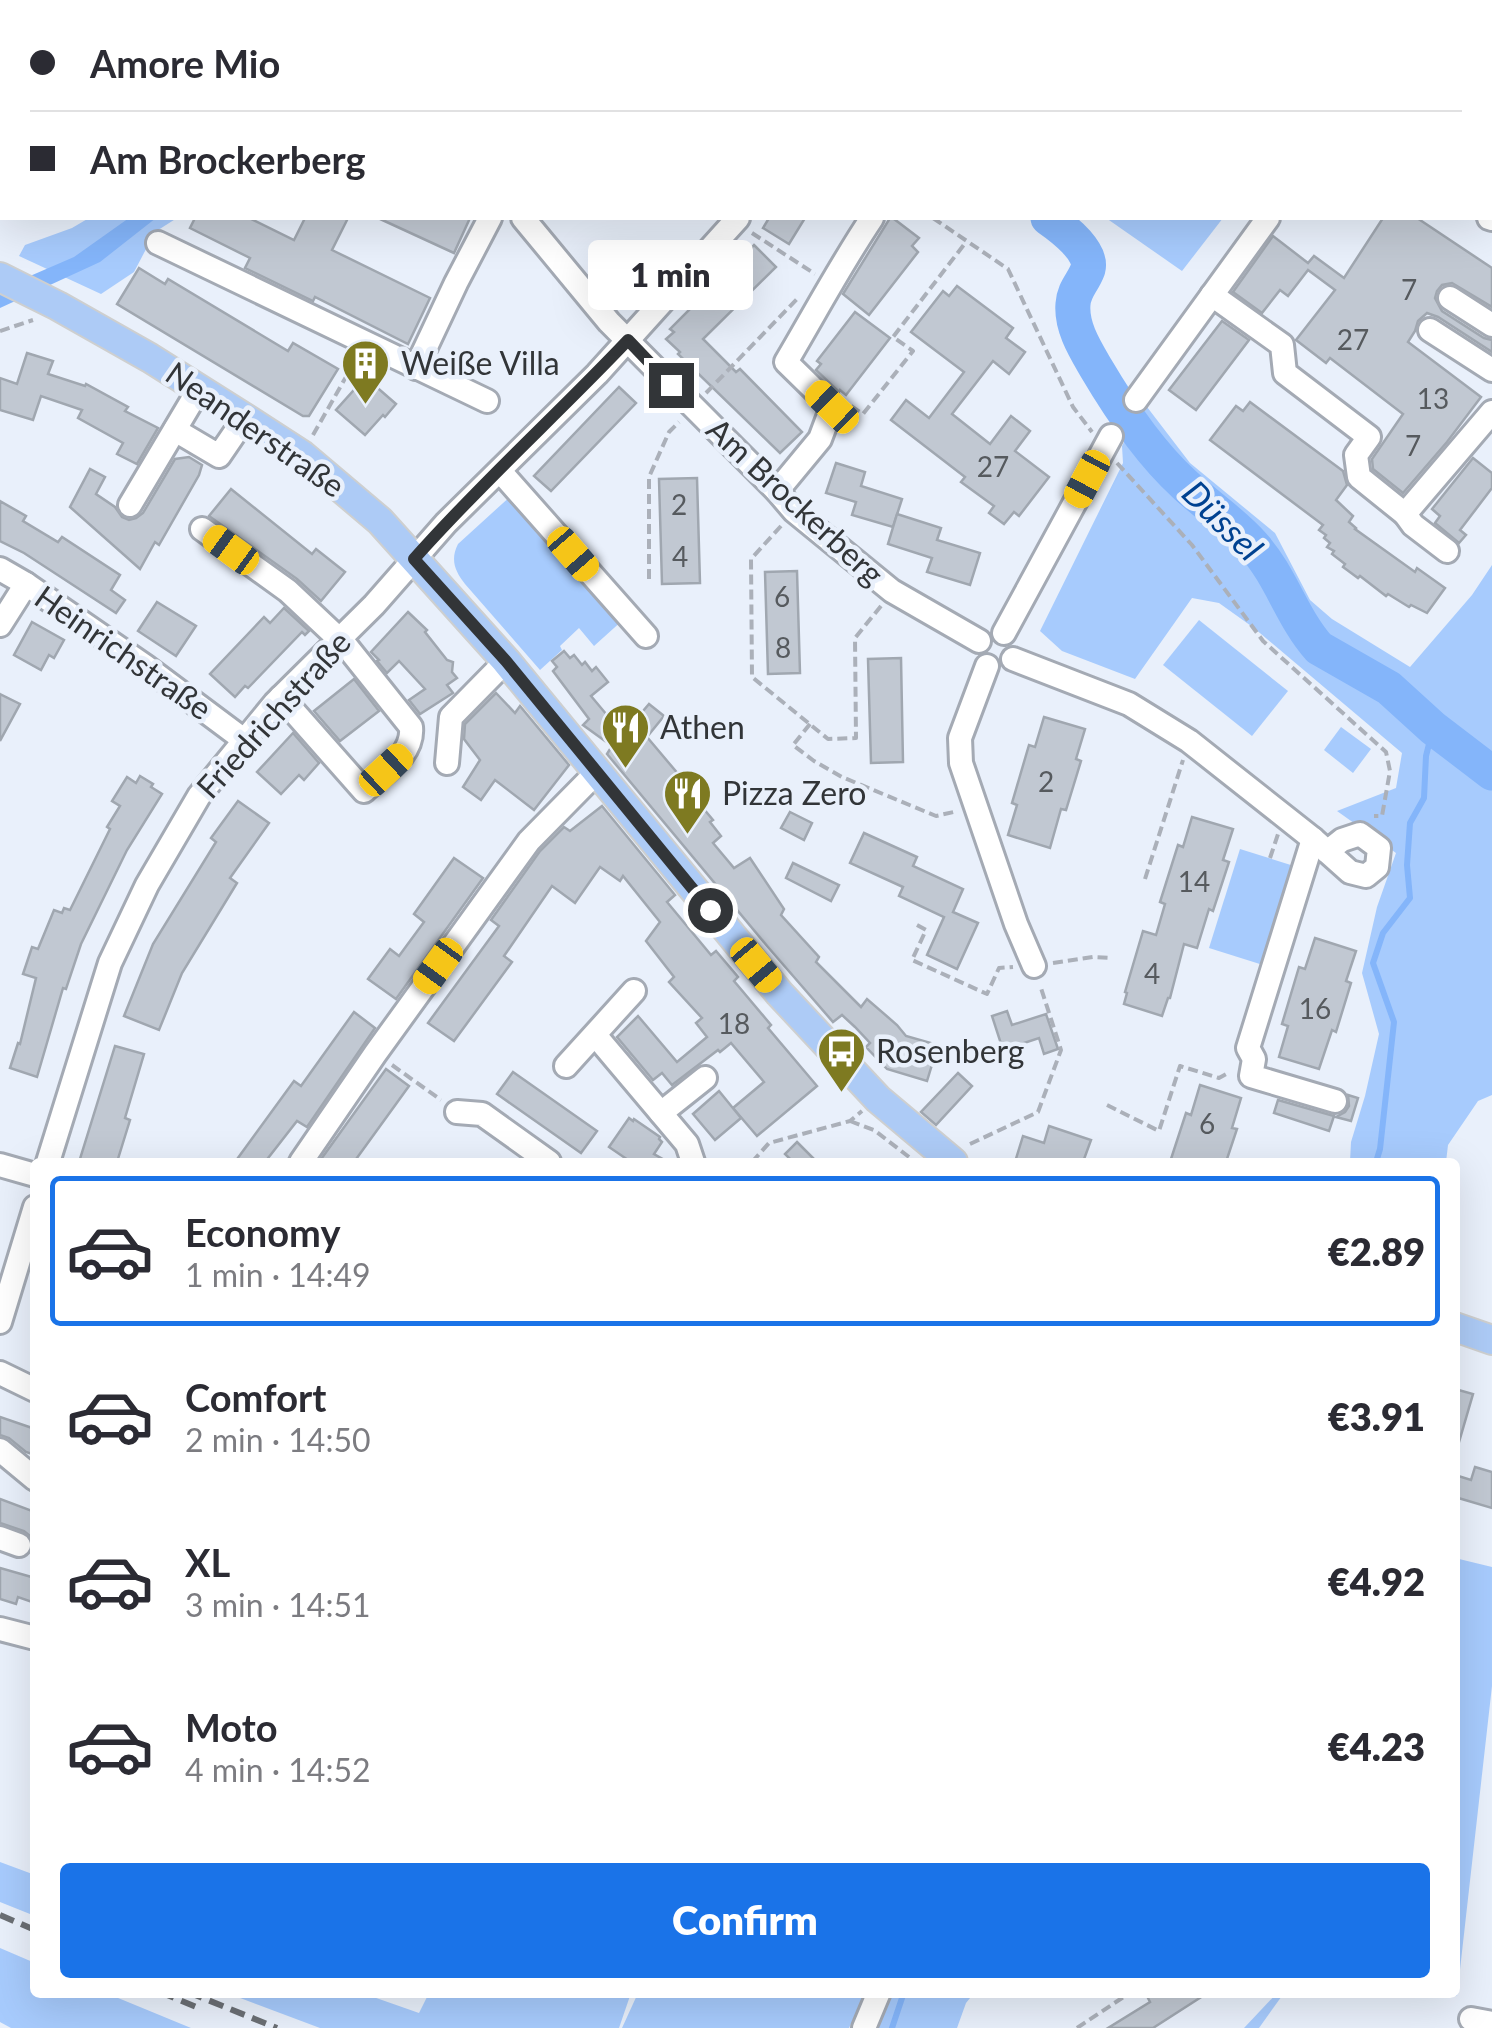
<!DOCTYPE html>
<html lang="en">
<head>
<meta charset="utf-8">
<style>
	body { margin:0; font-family:Lato,sans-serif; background:#f7f7f7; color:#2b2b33; height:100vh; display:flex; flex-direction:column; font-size:38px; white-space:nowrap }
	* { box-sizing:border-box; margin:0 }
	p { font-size:32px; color:#7c7c81 }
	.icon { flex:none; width:55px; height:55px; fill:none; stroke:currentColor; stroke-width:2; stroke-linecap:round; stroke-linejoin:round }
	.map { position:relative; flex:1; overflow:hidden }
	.sheet { position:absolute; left:30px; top:1158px; width:1430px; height:840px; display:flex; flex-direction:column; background:#fff; border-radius:10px; box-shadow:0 10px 40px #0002 }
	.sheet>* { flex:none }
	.guide { position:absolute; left:0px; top:0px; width:1492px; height:220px; box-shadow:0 10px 40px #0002; display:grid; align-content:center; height:220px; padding:0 30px; background:#fff }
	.end { position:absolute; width:45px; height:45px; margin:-22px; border:12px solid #323538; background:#fff; box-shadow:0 0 0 5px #fff }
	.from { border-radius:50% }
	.bubble { position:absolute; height:70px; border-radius:10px; background:#fff; box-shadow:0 10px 40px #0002; font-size:32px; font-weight:800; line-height:70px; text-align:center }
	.car { position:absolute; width:30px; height:60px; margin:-30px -15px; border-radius:12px; box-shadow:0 0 8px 2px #0007; background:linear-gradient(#f5c518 24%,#345 0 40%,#f5c518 0 76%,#345 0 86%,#f5c518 0) }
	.guide b { display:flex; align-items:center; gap:35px; height:95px; font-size:38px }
	.guide b+b { border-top:2px solid #e1e1e2 }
	.guide i { width:25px; height:25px; background:#2b2b33 }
	ul { padding:18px 0 0; list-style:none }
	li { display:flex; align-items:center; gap:30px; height:150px; margin:0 20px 15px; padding:0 10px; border:5px solid transparent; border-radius:10px }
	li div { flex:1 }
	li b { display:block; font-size:38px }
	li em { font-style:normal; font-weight:800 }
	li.selected { border-color:#1a73e8 }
	li>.icon { width:90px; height:90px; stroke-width:1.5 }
	.primary-button { display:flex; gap:20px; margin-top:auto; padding:20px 30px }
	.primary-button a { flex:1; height:115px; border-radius:10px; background:#1a73e8; color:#fff; font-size:40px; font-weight:800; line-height:115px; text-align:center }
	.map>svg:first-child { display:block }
	.green { fill:#a7cbfd }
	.water { fill:#84b5fa }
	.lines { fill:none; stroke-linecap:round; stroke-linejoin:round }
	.stream { stroke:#84b5fa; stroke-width:6 }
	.river { stroke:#84b5fa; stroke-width:35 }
	.building { fill:#c1c8d2; stroke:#a0a7b0; stroke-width:2.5 }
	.minor-casing { stroke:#a4aab4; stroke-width:28 }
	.major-casing { stroke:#cecfcf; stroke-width:32 }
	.path { stroke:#abb0b9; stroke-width:4; stroke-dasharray:10 5; stroke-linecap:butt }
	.minor { stroke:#fff; stroke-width:22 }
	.major { stroke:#adcbf6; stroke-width:28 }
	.rail { stroke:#6b6f74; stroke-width:6; stroke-dasharray:15 8; stroke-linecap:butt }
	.route { stroke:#323538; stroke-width:12 }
	.labels { text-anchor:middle; stroke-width:9; stroke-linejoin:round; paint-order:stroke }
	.number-label { font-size:28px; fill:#565a5e }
	.poi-label { font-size:32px; fill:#323538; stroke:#e9f0fb; text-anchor:start }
	.street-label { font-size:32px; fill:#323538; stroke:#e9f0fb }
	.water-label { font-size:35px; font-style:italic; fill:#004291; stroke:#e9f0fb }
</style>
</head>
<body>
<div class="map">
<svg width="1492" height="2028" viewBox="0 0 1492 2028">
	<rect width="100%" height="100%" fill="#e9f0fb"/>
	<g class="green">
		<path d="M915,0H1100L1103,2H917Z"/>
		<path d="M89,218H177L155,232L134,272L101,294L19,256L25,245L72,228Z"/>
		<path d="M1106,218H1223L1182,271Z"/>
		<path d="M1144,403L1190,463L1275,533L1310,600L1332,619L1410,667L1472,595L1492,565V1095L1478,1101L1448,1145L1446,1162H1350L1351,1142L1365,1096L1379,1034L1362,973L1377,907L1396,853L1337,811L1396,788L1402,753L1254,628L1219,603L1192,598L1135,679L1062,651L1040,631L1123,463L1122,446Z"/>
		<path d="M514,493L624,619L594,646L579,628L560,646L562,650L540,670L465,584C455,571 450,560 458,544Z"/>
		<path d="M1199,620L1288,691L1252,736L1163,665Z"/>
		<path d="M1341,727L1371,749L1353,773L1324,750Z"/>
		<path d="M1240,849L1294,866L1263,965L1209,948Z"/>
		<path d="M1455,1558L1492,1567V1686L1457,1996L1453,1993L1455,1992Z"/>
		<path d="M0,1862L35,1875V1916L0,1902Z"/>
		<path d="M0,1948L35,1963V1992L106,1993L191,2028H11L0,2022Z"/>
		<path d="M1278,1992L1284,1993L1259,2028H1244Z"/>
		<path d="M227,1993H362L419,2013L429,1993H631L619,2028H320Z"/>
		<path d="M638,1993V1992L865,1993L849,2028H622Z"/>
		<path d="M893,1993V1992L974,1993L966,2003L957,2028H878Z"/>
	</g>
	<path class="water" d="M129,218H156L100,262L0,308V289L74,257Z"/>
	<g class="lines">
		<g class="stream">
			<path d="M1376,1162L1380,1149L1394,1022L1373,963L1383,933L1410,898L1407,865L1410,823L1424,798L1426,756L1433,728"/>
			<path d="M892,2028L904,1992"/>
		</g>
		<g class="river">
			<path d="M904,0L908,2"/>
			<path d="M494,2L498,0"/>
			<path d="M1048,218C1061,227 1093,251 1088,269C1083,283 1074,289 1073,304C1071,327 1085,349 1096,368C1119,407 1151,454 1184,484C1206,505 1233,522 1253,545C1281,576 1292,618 1319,648L1389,688L1433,728L1492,773"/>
		</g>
	</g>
	<g class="building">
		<path d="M195,218H249L294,240L305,218H348L332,250L430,298L408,344L315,297L313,301L245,268L250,258L190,228Z"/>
		<path d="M378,218H470L454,253Z"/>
		<path d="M769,218H805L789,244L763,228Z"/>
		<path d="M890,218L894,219L919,238L912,246L918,252L869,315L843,294Z"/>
		<path d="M1383,218H1417L1492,268V307L1452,283L1442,285L1437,291L1435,298L1442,311L1484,338L1492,340V352L1438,317L1427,313L1418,321L1415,331L1408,342L1481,397L1447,442L1403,493L1373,469L1372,459L1403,414L1330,358L1326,363L1296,340L1335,290L1308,270L1288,296L1280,290L1262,313L1233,292L1273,236L1308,263L1314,256L1344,278Z"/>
		<path d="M754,245L776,267L703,339L736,372L740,369L802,432L780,453L678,354L680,352L666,339L674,332L670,329L702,297L700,295L740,255L743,257Z"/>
		<path d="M139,268L165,284L168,279L288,351L293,343L338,369L309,416H303L117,304Z"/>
		<path d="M957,286L1013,328L1006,338L1025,352L1009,374L993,361L952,414L990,444L1011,416L1030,431L1015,451L1049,477L1019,516L1014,512L1004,524L989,513L994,506L961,482L965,477L891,420L906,400L929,418L964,372L911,332L943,291L949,296Z"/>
		<path d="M855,312L890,338L846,395L840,390L839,392L816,370L821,364L817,361Z"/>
		<path d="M1222,321L1249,340L1196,410L1169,390Z"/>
		<path d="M27,353L53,361L48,374L85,386L86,384L128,407L125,411L158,428L137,464L117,454L123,443L78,418L82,410L41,396L33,420L0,410V378L17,384Z"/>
		<path d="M362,381L369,387L372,383L396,404L385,417L383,415L365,435L336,410Z"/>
		<path d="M619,387L636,403L551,491L534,476Z"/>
		<path d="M1250,402L1343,471L1347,485L1336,500L1353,516L1349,522L1356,528L1355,529L1415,572L1417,568L1445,588L1427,613L1411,605L1409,607L1388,594L1386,596L1360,576L1358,578L1343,567L1345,564L1332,554L1334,551L1327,547L1330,543L1324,538L1326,535L1319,530L1323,525L1210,440L1236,406L1243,411Z"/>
		<path d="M189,457L202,465L199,475L159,545L155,542L140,569L70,507L90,469L105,477L96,494L115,507L122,517L129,520L136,518L143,513L175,459Z"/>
		<path d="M1473,458L1492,473V488L1460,530L1466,535L1459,543L1435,523L1440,516L1432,509Z"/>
		<path d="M836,463L865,472L861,486L902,499L893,527L852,515L856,502L826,493Z"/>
		<path d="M697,478L700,583L662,584L659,479Z"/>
		<path d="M231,489L312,554L316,549L345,572L321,601L297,579L209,516Z"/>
		<path d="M0,501L26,516L23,521L58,542L62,537L120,575L111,590L125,600L116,613L24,553L0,541Z"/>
		<path d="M897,514L941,528L937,540L980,553L970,585L927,572L932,558L888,544Z"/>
		<path d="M797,571L800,673L768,674L765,572Z"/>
		<path d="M157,602L196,626L176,656L138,631Z"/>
		<path d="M284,608L309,631L305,635L302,632L248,688L245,686L235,697L210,674L264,617L270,623Z"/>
		<path d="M408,612L427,630L425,632L447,660L453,662L452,672L457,678L447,685L453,693L420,714L409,700L425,689L399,661L387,673L377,661L379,660L371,652Z"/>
		<path d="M32,622L64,640L54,658L49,655L41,670L14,655Z"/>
		<path d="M564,651L570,658L574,655L582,665L585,662L592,671L596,667L608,682L591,696L617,727L620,724L626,731L649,704L664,716L647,737L679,775L677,777L713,820L710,822L721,836L713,843L734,868L750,858L784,909L781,915L819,957L816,962L861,1007L867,999L897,1025L906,1036L938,1045L927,1081L887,1069L866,1047L870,1043L855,1027L842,1015L833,1022L768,947L607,754L612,746L583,725L589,719L553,671L557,667L552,661Z"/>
		<path d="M901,658L903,762L871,763L868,659Z"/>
		<path d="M354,679L379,711L340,741L314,711Z"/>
		<path d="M496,693L515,713L520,706L569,765L534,810L495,780L481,800L463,787L480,760L464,739L465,724Z"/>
		<path d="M0,694L20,704L0,741Z"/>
		<path d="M1044,717L1085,729L1076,759L1081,761L1066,810L1061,809L1050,848L1008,835L1017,805L1012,803L1029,745L1035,747Z"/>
		<path d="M293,733L319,763L304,780L299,775L281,794L257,772Z"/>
		<path d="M140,776L153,784L151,787L162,794L127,850L81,944L66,989L63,988L37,1077L10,1068L18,1043L20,1044L36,978L23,974L32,947L38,949L54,910L62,913L64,908L70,910L110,829L107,827L120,806L112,801L127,777L136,783Z"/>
		<path d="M238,801L269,823L230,878L237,883L182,973L159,1030L124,1016L153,944L216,842L211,838Z"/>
		<path d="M602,806L675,895L667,902L711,955L716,951L738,977L734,981L771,1025L768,1028L817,1086L757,1136L733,1108L764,1082L731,1043L720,1052L718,1050L672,1085L662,1073L653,1080L617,1037L638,1016L677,1062L707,1037L696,1023L702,1018L669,982L674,977L646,941L660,922L623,876L620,881L600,867L575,903L552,886L504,956L512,962L454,1041L428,1023L499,926L491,920L540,851L564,827L570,831Z"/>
		<path d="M790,812L812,823L804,840L781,828Z"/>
		<path d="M1192,817L1233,829L1223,860L1229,862L1213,911L1209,909L1197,948L1184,944L1170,998H1168L1162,1016L1124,1004L1127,993L1125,992L1143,931L1156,935L1165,904L1160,902L1178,845L1183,847Z"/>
		<path d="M864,833L917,857L913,866L963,889L953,912L978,923L957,969L927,955L944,917L899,896L903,887L850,863Z"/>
		<path d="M454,858L483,878L396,999L368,979L390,949L399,956L424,922L414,914Z"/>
		<path d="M793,863L839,885L831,901L786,878Z"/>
		<path d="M1315,938L1356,951L1346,981L1351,983L1336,1032L1332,1030L1319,1069L1279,1057L1288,1026L1282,1024L1299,967L1305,969Z"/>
		<path d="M1007,1011L1012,1025L1046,1014L1058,1049L1044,1054L1039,1038L1003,1050L992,1016Z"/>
		<path d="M354,1012L375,1028L307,1127L297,1121L265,1162H235L294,1081L301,1086Z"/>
		<path d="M115,1046L144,1054L125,1118L130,1120L117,1162H90L80,1159Z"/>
		<path d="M386,1069L409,1086L396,1104L354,1162H319Z"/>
		<path d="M513,1072L597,1131L581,1153L497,1094Z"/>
		<path d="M958,1073L972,1086L936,1125L921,1112Z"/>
		<path d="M1200,1085L1241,1098L1232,1128L1237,1129L1226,1162H1170L1186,1113L1191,1115Z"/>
		<path d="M719,1091L741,1118L715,1140L693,1114Z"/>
		<path d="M1348,1095L1358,1098L1351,1121L1336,1117L1345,1112L1349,1106Z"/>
		<path d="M1278,1100L1334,1116L1329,1131L1274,1113Z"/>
		<path d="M629,1118L633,1121L634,1119L660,1137L659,1139L662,1142L654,1154L668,1162H631L609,1147Z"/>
		<path d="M1049,1126L1091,1140L1083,1162H1015L1023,1136L1044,1143Z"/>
		<path d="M797,1142L817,1162H793L785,1154Z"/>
		<path d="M1455,1389L1473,1394L1459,1442L1455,1441Z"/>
		<path d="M0,1417L35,1429V1455L26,1452L9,1438L0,1435Z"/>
		<path d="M1475,1467L1492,1472V1508L1455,1497V1475L1471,1480Z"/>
		<path d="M0,1499L35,1512V1540L24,1531L0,1523Z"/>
		<path d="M0,1568L35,1578V1603L18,1597L16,1604L0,1599Z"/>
		<path d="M1145,1992H1209L1153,2028H1108L1150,2002Z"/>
	</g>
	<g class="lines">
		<defs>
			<g id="minor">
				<path d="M1167,0L1170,2"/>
				<path d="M196,2L201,0"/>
				<path d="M836,2V0"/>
				<path d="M1188,2L1190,0"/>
				<path d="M1410,2L1412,0"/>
				<path d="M0,121L2,119"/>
				<path d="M523,218L609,322L777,491L794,511L892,591L979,641"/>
				<path d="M1489,218L1492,219"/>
				<path d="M158,243L487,401"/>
				<path d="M1212,295L1282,345L1285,373L1369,437L1356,455L1359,477L1405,514L1492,412"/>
				<path d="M1450,298L1492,325"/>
				<path d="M1430,330L1492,370"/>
				<path d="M416,368L456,283L490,218"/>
				<path d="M1136,400L1268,218"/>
				<path d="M175,430L219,456L245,418"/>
				<path d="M500,471L646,636"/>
				<path d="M777,491L820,439L832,407L786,362C815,313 841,264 872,218"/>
				<path d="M130,505L199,389"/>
				<path d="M1405,514L1413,525L1447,551"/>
				<path d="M202,529L288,591L339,639"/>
				<path d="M0,569L26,584L145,666L244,740"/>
				<path d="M0,625L26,584"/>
				<path d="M1004,633L1111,436"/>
				<path d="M1013,659L1129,704L1189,741L1313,839L1350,872L1366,876L1377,867L1379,848L1360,834L1342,840L1327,852"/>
				<path d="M987,666L960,738L961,763L1016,924L1034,966"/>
				<path d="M281,697L364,791C383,773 414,755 411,727L340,638"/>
				<path d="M447,763L451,717L506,661"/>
				<path d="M1313,839L1248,1048L1254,1059L1251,1076L1335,1101"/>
				<path d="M596,1036L687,1144L693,1162"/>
				<path d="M566,1066L634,991"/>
				<path d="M457,1112L482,1114L549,1162"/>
				<path d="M661,1113L705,1078"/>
				<path d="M48,1162L110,963L147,885L199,796L275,703L374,605L446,523L597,374L738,218"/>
				<path d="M301,1162L375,1054L529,841L596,773"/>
				<path d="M0,1165L35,1175"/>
				<path d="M0,1322L35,1207"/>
				<path d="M0,1373L35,1390"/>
				<path d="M0,1450L35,1479"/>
				<path d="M0,1538L19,1545"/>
				<path d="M0,1629L35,1638"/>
				<path d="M1471,2019L1492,2023"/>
				<path d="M864,2028L879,1992"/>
			</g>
			<g id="major">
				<path d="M0,277L58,306L150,358L245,418L302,455L380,521L506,661L779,993L878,1099L953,1162"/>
				<path d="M1455,1327L1492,1340"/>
			</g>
		</defs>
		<use href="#minor" class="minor-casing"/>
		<use href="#major" class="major-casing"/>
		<g class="path">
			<path d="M373,0L375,2"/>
			<path d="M933,218L1008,269L1073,407L1092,432"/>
			<path d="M752,233L815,274"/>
			<path d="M0,331L33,320"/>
			<path d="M706,393L797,299"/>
			<path d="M851,406L863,414L913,351L893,337L966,242"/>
			<path d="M313,435L355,361"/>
			<path d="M1117,463L1192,545L1263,641L1386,752L1390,771L1382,816H1374"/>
			<path d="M781,526L751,559L752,677L828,739L856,738L855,638L881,606"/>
			<path d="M649,579V477L669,432L679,422"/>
			<path d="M810,724L793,745L814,761L842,777L936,816L958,811"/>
			<path d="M1270,858L1278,834"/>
			<path d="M1145,879L1183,760"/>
			<path d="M917,925L926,930L912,960L987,994L999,968L1013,967"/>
			<path d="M1053,963L1093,957L1112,958"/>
			<path d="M392,1065L441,1100"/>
			<path d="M1107,1105L1159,1131L1180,1066L1219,1078L1230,1072"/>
			<path d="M850,1121L874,1130L909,1157"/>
			<path d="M970,1144L1038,1112L1061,1050L1040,985"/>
			<path d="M752,1162L769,1143L850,1121L862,1111"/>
			<path d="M1077,2028L1131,1992"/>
		</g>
		<use href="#minor" class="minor"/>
		<use href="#major" class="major"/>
		<g class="rail">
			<path d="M0,1915L35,1930"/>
			<path d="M160,1992L201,2009"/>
			<path d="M188,1992L277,2028"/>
		</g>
	</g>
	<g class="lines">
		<path class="route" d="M671,385L628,340C558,414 481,483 414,559L506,661L710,910"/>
	</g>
	<defs>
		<symbol id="building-pin" viewBox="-11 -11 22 30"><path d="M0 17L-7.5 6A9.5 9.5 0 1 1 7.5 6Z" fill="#7e7a21" stroke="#e9f0fb"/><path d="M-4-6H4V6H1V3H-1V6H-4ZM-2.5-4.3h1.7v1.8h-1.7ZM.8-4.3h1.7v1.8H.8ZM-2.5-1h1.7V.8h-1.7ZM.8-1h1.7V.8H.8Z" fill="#fff"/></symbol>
		<symbol id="restaurant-pin" viewBox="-11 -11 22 30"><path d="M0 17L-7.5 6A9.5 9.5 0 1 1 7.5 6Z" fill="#7e7a21" stroke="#e9f0fb"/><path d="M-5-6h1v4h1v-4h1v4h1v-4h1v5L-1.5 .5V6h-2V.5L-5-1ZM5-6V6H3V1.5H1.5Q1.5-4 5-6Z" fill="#fff"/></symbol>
		<symbol id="bus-pin" viewBox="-11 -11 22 30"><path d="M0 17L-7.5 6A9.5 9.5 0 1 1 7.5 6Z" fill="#7e7a21" stroke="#e9f0fb"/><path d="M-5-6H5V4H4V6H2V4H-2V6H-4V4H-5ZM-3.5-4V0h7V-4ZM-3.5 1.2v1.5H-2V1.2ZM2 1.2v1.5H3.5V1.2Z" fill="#fff"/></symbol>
	</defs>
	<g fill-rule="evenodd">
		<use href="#building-pin" x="338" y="336" width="55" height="75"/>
		<use href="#restaurant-pin" x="598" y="700" width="55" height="75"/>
		<use href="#restaurant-pin" x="660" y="766" width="55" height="75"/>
		<use href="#bus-pin" x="814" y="1024" width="55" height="75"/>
	</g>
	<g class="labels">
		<g class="number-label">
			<text x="1409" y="300">7</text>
			<text x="1353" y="350">27</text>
			<text x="1433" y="409">13</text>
			<text x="1413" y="456">7</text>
			<text x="993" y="477">27</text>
			<text x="679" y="515">2</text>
			<text x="680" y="567">4</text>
			<text x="782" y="607">6</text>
			<text x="783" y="658">8</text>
			<text x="1046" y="792">2</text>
			<text x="1194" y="892">14</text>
			<text x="1152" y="984">4</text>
			<text x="1315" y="1019">16</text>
			<text x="734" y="1034">18</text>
			<text x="1207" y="1134">6</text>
		</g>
		<g class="poi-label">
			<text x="401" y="375">Weiße Villa</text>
			<text x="660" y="739">Athen</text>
			<text x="722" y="805">Pizza Zero</text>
			<text x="876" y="1063">Rosenberg</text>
		</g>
		<g class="street-label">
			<text transform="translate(255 430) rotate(35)" y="11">Neanderstraße</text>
			<text transform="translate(795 502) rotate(43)" y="11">Am Brockerberg</text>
			<text transform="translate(123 653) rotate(35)" y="11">Heinrichstraße</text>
			<text transform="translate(274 715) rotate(-48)" y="11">Friedrichstraße</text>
		</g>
		<g class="water-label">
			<text transform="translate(1222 521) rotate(45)" y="12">Düssel</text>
		</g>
	</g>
</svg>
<i class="end from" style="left:710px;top:910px"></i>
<i class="end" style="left:671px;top:385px"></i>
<div class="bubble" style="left:588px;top:240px;width:165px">1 min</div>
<i class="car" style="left:832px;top:407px;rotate:314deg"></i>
<i class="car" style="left:1087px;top:479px;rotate:208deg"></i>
<i class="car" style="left:231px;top:550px;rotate:306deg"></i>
<i class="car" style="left:573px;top:554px;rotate:139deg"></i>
<i class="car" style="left:386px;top:770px;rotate:47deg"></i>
<i class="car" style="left:756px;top:965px;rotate:140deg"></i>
<i class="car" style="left:438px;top:966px;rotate:216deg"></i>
<div class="guide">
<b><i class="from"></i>Amore Mio</b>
<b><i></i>Am Brockerberg</b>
</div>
<section class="sheet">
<ul>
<li class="selected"><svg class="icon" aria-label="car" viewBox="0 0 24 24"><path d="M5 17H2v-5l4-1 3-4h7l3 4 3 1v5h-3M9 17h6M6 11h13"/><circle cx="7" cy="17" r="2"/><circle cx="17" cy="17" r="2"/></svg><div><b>Economy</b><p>1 min · 14:49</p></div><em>€2.89</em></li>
<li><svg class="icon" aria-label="car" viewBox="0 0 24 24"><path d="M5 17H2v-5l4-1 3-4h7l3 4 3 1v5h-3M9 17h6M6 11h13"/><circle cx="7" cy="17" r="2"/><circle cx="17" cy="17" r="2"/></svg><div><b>Comfort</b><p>2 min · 14:50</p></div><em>€3.91</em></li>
<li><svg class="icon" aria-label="car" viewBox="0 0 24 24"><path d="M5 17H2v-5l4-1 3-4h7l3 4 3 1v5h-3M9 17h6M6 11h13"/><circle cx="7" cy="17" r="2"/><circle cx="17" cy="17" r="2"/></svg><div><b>XL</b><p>3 min · 14:51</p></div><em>€4.92</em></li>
<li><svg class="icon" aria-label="car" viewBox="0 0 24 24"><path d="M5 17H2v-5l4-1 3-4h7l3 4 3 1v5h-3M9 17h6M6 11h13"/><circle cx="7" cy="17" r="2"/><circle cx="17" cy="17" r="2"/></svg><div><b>Moto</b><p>4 min · 14:52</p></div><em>€4.23</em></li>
</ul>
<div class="primary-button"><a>Confirm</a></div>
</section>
</div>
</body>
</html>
